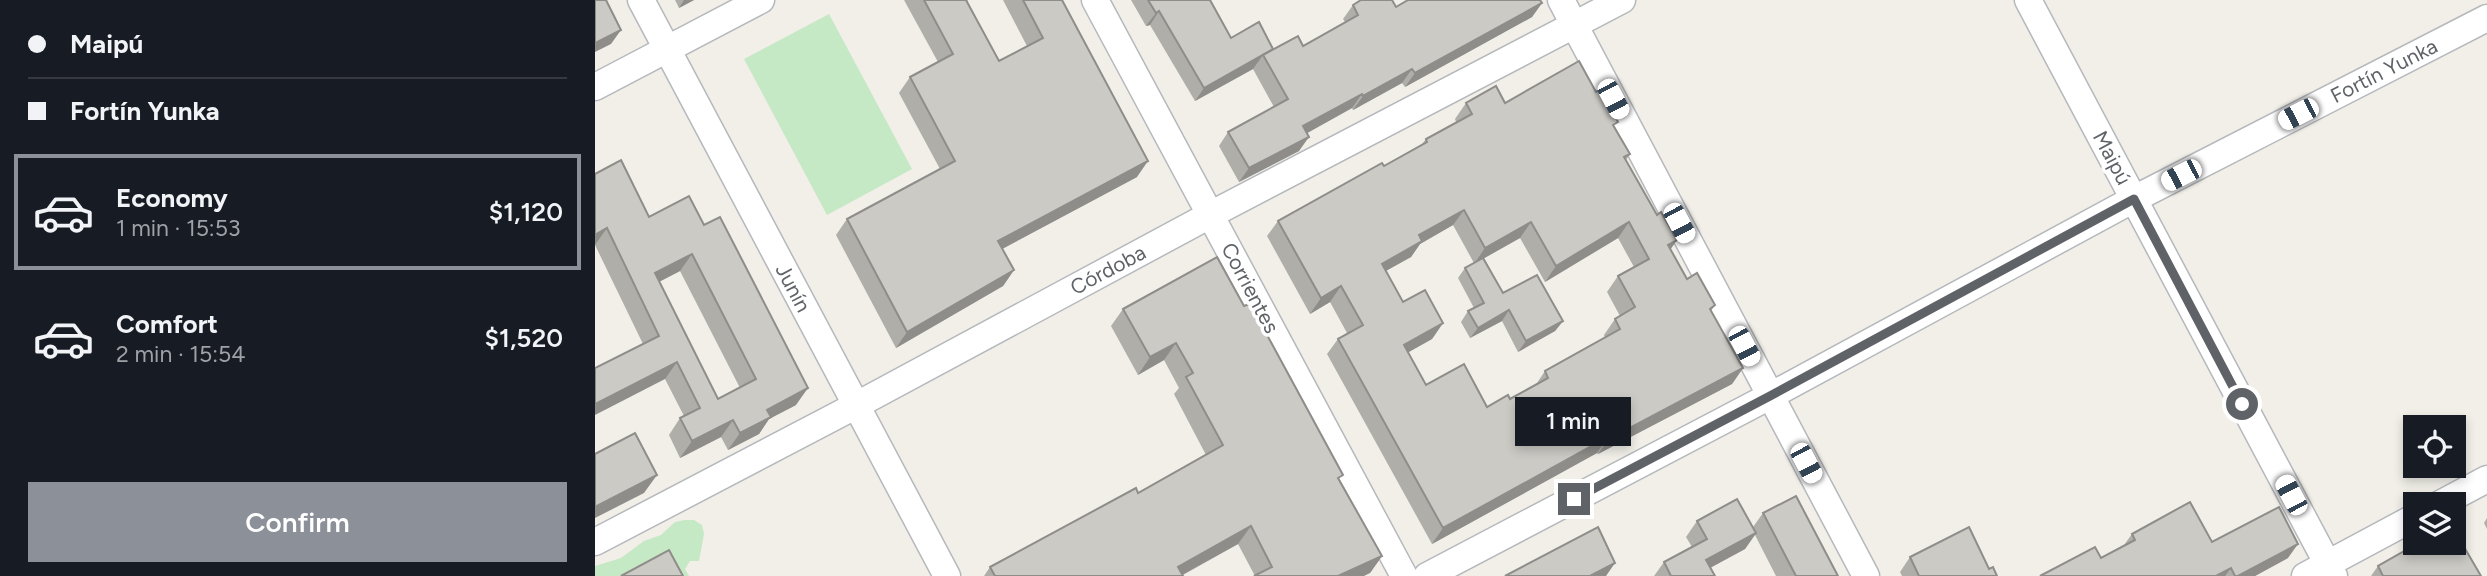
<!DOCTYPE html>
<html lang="en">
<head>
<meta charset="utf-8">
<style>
	body { margin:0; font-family:Figtree,sans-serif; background:#242831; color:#f1f3f6; height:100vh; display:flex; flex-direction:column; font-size:26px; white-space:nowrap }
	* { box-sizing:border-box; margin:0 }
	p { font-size:23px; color:#9ea1a6 }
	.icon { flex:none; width:38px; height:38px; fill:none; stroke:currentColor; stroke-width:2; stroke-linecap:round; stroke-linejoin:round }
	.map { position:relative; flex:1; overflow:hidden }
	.side { display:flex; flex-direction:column; background:#171b24; width:595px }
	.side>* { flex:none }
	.banner { display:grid; align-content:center; height:154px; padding:0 28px; background:#171b24 }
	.controls { position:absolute; left:1808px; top:415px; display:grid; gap:14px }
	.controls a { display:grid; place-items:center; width:63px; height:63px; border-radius:0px; background:#171b24; box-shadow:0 4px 10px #0003; font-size:35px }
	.end { position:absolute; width:32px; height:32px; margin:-16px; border:9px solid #5f6368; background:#fff; box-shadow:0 0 0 4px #fff }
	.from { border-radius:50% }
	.bubble { position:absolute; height:49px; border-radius:0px; background:#171b24; box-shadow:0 4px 10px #0003; font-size:23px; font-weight:600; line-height:49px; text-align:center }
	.car { position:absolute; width:21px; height:42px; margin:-21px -10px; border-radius:9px; box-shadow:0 0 5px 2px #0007; background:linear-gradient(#fff 24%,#345 0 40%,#fff 0 76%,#345 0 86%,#fff 0) }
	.banner b { display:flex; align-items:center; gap:24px; height:66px; font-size:26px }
	.banner b+b { border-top:2px solid #363941 }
	.banner i { width:18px; height:18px; background:#f1f3f6 }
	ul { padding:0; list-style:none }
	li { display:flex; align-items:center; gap:21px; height:116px; margin:0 14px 10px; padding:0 14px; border:4px solid transparent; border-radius:0px }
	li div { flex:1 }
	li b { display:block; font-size:26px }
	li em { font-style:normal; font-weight:600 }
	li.on { border-color:#8c9099 }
	li>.icon { width:63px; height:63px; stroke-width:1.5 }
	.button { display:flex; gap:14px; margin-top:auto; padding:14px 28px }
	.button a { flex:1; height:80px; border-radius:0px; background:#8c9099; color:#fff; font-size:28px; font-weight:600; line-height:80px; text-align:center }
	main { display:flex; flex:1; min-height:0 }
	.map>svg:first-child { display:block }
	.green { fill:#c5e8c5 }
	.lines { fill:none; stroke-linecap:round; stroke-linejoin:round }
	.street-casing { stroke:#b5b8bc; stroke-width:29 }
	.street { stroke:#fff; stroke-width:26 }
	.wall { fill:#afaea9; fill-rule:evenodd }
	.shaded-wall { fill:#8f8d8a }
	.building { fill:#cccac5; stroke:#8f8d8a; stroke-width:2; fill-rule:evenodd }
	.route { stroke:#5f6368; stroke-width:9 }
	.labels { text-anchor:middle; stroke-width:7; stroke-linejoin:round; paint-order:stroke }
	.street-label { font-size:21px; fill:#5f6368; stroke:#fff }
</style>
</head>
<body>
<main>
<section class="side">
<div class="banner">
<b><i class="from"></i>Maipú</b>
<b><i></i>Fortín Yunka</b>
</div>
<ul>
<li class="on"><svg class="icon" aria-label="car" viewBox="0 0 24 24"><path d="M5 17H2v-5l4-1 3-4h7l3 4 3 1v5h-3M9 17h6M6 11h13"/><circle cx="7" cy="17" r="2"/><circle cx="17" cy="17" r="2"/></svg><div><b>Economy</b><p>1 min · 15:53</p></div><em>$1,120</em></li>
<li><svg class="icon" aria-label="car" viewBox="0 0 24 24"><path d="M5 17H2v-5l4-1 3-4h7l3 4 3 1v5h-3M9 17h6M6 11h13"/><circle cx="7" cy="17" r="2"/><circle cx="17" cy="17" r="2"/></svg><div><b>Comfort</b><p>2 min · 15:54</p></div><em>$1,520</em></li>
</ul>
<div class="button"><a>Confirm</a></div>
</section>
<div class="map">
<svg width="1892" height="576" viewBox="0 0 1892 576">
	<rect width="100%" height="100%" fill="#f1efe8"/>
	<g class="green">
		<path d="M234,14L317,169L232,215L149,59Z"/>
		<path d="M90,520H99L107,525L109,534L104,561H95L90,569L94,576H0V566L26,558L49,541L66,535L80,522Z"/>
	</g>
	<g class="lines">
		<defs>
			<g id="street">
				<path d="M46,0L352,576"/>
				<path d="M500,0L809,576"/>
				<path d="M966,0L1271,576"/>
				<path d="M1433,0L1739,576"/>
				<path d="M0,87L166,0"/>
				<path d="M1845,504L1892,479"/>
				<path d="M0,542L260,406L615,215L1027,0"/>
				<path d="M832,576L1175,396L1539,199L1892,18"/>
				<path d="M1710,576L1820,517"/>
			</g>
		</defs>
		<use href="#street" class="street-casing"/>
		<use href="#street" class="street"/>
	</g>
	<g class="wall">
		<path d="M80,0H99L84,8Z"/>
		<path d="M309,0H373L372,1L404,61L432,46L408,0H467L542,177L407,249L419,270L408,286L301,348L241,235L252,219L345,169L304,93L315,77L343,62Z"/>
		<path d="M536,0H615L636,38L678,49L708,46L750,22L748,19L758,5L801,7L947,3L937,17L810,87L807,83L758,110L757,108L712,133L704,151L644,182L624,146L633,132L679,107L658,69L600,101L555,25L551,26Z"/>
		<path d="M871,103H910L1020,127L1035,154L1031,160L1076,249L1092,279L1120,305L1116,311L1148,368L1137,384L1003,454L1002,453L837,544L732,354L743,339L752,333L735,302L715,314L672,236L683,221L789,166L827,144L831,139L861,122L860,119ZM858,225L879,263L870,268L863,278L879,308L873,311L866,322L875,338L907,321L923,352L960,331L968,321L908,293L889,258L925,238L950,282L1023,238L1039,267L1023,276L1012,292L1025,316L1020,319L1009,335L1010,338L950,371L940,386L915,399L892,407L831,385L813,352L837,339L848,323L808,302L791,271L816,257L825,244Z"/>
		<path d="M0,174L54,217L94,196L201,405L174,419L164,434L133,450L126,437L85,458L74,435L85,418L89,416L70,379L48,344L0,245ZM85,271L145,388L123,399L64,282Z"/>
		<path d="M622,257L787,556L775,573L660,576L643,544L588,575V576H389L395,567L543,493L611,455L579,394L584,388L569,360L543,375L516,326L528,309Z"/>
		<path d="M1168,513L1243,576H1181L1160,535L1150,549L1115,568L1120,576H1059L1069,562L1097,547L1091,537L1102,521L1158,527Z"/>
		<path d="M1892,518V529L1889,523Z"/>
		<path d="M1537,534L1617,542L1693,558L1660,576H1445L1506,558L1529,545Z"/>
		<path d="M1822,549L1886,576H1776L1783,566Z"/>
		<path d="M1315,557L1394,569L1402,576H1307L1305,572Z"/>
	</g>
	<g class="shaded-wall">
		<path d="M89,0H99L84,8Z"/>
		<path d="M947,3L937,17L810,87L820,73Z"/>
		<path d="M564,11L555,25L551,26L561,13Z"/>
		<path d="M26,30L16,44L0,52V43Z"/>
		<path d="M668,55L658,69L600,101L609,88Z"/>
		<path d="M817,69L807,83L758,110L768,96Z"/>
		<path d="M767,94L757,108L698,141L708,126Z"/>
		<path d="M714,137L704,151L644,182L654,168Z"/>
		<path d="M553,161L542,177L392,257L403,241Z"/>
		<path d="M869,210L858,225L825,244L816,257L776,279L787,264L824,235Z"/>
		<path d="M936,222L925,238L879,264L890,248Z"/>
		<path d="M1034,222L1023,238L950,282L961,266Z"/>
		<path d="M12,228L0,245V235Z"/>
		<path d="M1082,240L1071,256L1073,245Z"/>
		<path d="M97,254L85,271L48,290L60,273Z"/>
		<path d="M419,270L408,286L301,348L312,332Z"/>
		<path d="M746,286L735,302L715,314L726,298Z"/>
		<path d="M914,310L907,321L875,338L883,328Z"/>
		<path d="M968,321L960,331L923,352L931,341Z"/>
		<path d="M848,323L837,339L798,361L809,345Z"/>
		<path d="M581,343L569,360L543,375L555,357Z"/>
		<path d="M82,362L70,379L0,415V404Z"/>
		<path d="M1148,368L1137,384L1003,454L1014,439Z"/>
		<path d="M213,388L201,405L174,419L164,434L133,450L145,433L172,410Z"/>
		<path d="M138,420L126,437L85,458L97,441Z"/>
		<path d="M1013,437L1002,453L837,544L848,528Z"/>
		<path d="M62,475L49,493L0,518V507Z"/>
		<path d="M656,526L643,544L585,576L583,567Z"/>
		<path d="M1161,533L1150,549L1100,576L1111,560Z"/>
		<path d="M1703,544L1693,558L1660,576H1643Z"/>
		<path d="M787,556L775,573L769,576H743Z"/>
		<path d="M1020,563L1011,576H995Z"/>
		<path d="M1636,568L1630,576H1621Z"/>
	</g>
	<g class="building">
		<path d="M0,0H11L26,30L0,43Z"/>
		<path d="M329,0H371L404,61L448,38L428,0H467L553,161L403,241L419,270L312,332L252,219L360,161L315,77L358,54Z"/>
		<path d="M553,0H615L636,38L664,22L678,49L609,88L564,11L561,13Z"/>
		<path d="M766,0H797L801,7L813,0H945L947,3L820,73L817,69L768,96L767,94L708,126L714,137L654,168L633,132L693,99L668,55L703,36L708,46L763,15L758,5Z"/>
		<path d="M984,61L1001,92L1005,89L1023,122L1018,125L1035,154L1029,157L1062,215L1066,212L1082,240L1073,245L1092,279L1102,273L1120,305L1115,309L1148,368L1014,439L1013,437L848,528L743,339L768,325L746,286L726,298L683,221L787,163L789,166L832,142L831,139L877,114L871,103L901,86L910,103ZM869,210L890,248L936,222L961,266L1034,222L1054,259L1023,276L1040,307L1020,319L1025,329L950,371L953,378L915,399L913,395L892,407L869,364L831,385L809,345L848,323L830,290L808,302L787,264L827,241L824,235Z"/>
		<path d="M26,160L54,217L94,196L109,225L125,217L213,388L172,410L176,417L145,433L138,420L97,441L85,418L105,408L82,362L0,404V368L64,336L12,228L0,235V174ZM97,254L161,379L123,399L60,273Z"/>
		<path d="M622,257L649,306L654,304L671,333L748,475L743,478L787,556L743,576H659L677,567L656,526L583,567L588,576H400L395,567L541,488L543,493L628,445L591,377L598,373L581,343L555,357L528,309Z"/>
		<path d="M888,258L908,293L942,275L968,321L931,341L914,310L883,328L873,311L889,303L870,268Z"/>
		<path d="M40,433L62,475L0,507V454Z"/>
		<path d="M1201,496L1243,576H1201L1168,513Z"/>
		<path d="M1142,499L1161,533L1111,560L1120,576H1076L1069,562L1112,539L1102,521Z"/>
		<path d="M1595,502L1617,542L1684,507L1703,544L1643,576H1640L1636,568L1621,576H1445L1500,547L1506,558L1540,540L1537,534Z"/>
		<path d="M1003,527L1020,563L995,576H910Z"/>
		<path d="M1374,527L1394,569L1398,567L1402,576H1324L1315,557Z"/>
		<path d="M1858,528L1886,576H1788L1783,566L1820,545L1822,549L1833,542H1858Z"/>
		<path d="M74,550L88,576H26Z"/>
	</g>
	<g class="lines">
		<path class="route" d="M979,499L1175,396L1539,199L1647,404"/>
	</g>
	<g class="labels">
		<g class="street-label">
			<text transform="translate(1789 71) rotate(-27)" y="7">Fortín Yunka</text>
			<text transform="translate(1517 158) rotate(62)" y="7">Maipú</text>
			<text transform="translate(513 270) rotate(-28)" y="7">Córdoba</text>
			<text transform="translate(198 288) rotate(62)" y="7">Junín</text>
			<text transform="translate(655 288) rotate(62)" y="7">Corrientes</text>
		</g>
	</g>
</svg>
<div class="controls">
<a><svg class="icon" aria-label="locate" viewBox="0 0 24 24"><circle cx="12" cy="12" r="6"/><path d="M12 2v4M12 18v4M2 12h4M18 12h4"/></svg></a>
<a><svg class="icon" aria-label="layers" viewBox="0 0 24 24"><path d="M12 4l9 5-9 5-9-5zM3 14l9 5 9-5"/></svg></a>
</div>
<i class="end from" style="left:1647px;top:404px"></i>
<i class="end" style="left:979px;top:499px"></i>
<div class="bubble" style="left:920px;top:397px;width:116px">1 min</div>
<i class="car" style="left:1018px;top:99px;rotate:152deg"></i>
<i class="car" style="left:1703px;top:114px;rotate:243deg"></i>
<i class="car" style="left:1586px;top:175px;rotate:243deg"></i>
<i class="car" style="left:1084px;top:223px;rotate:152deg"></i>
<i class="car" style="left:1149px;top:346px;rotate:152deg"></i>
<i class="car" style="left:1211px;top:463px;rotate:152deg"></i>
<i class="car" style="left:1696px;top:495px;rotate:332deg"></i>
</div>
</main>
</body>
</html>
